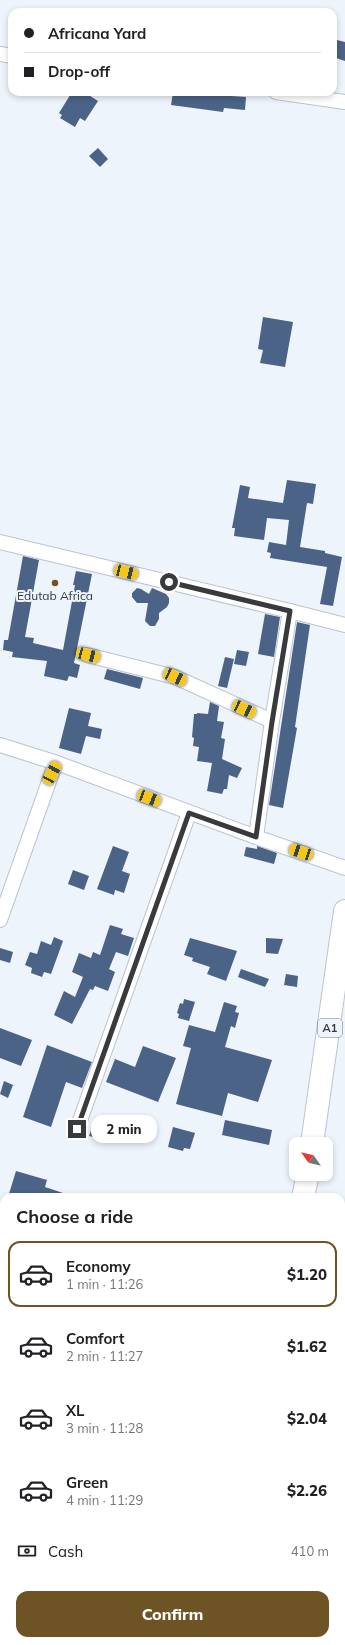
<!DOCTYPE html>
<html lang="en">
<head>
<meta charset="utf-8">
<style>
	body { margin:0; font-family:Mulish,sans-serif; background:#f2f2f2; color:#202124; height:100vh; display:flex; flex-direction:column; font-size:15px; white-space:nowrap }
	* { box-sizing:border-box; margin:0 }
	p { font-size:13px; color:#757577 }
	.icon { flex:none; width:22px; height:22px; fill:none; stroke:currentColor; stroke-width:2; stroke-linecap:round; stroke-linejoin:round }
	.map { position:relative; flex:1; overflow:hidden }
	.drawer { position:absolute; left:0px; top:1193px; width:345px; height:452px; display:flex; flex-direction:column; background:#fff; border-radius:12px 12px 0 0; box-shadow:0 2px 6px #0003 }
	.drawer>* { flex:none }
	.top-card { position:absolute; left:8px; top:8px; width:329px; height:88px; border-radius:12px; box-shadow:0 2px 6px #0003; display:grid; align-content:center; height:88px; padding:0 16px; background:#fff }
	.needle { width:26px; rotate:304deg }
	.fabs { position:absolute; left:289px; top:1137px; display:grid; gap:8px }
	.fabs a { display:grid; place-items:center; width:44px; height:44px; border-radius:8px; background:#fff; box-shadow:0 2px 6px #0003; font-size:20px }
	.end { position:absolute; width:18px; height:18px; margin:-9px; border:5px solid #383a3e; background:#fff; box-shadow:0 0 0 2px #fff }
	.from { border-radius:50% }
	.bubble { position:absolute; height:28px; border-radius:12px; background:#fff; box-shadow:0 2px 6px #0003; font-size:13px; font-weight:800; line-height:28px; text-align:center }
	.car { position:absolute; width:12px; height:24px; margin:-12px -6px; border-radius:5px; box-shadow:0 0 3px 1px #0007; background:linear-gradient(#f5c518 24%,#345 0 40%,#f5c518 0 76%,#345 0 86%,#f5c518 0) }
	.top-card b { display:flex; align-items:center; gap:14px; height:38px; font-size:15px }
	.top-card b+b { border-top:1px solid #e0e0e0 }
	.top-card i { width:10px; height:10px; background:#202124 }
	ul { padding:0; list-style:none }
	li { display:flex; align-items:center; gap:12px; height:66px; margin:0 8px 6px; padding:0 8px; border:2px solid transparent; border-radius:12px }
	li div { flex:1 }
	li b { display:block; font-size:15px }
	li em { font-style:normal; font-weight:800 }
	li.selected { border-color:#6e5325 }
	li>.icon { width:36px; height:36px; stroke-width:1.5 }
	h2 { padding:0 16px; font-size:18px; line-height:48px }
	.pay { display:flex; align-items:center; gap:10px; height:44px; padding:0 16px; font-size:15px }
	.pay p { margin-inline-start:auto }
	.action { display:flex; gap:8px; margin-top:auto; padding:8px 16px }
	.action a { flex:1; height:46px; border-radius:12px; background:#6e5325; color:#fff; font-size:16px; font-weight:800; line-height:46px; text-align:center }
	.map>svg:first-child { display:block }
	.building { fill:#4a6387 }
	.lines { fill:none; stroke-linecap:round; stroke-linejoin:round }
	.service-casing { stroke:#bdc3cb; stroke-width:9 }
	.minor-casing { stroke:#bdc3cb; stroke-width:16 }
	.trunk-casing { stroke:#bdc3cb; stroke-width:24 }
	.service { stroke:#fff; stroke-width:7 }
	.minor { stroke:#fff; stroke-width:14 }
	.trunk { stroke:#fff; stroke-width:22 }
	.route { stroke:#383a3e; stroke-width:5 }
	.poi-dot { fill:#6e5325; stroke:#eef4fc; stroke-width:1.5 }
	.labels { text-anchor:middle; stroke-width:4; stroke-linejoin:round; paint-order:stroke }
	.shield { fill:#eef4fc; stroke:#6f7277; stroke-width:1 }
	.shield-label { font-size:11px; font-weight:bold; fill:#383a3e }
	.poi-label { font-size:12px; fill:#383a3e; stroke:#eef4fc }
</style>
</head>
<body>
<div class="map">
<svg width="345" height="1645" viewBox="0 0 345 1645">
	<rect width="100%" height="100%" fill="#eef4fc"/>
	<g class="building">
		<path d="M333,39L345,42V61L333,57Z"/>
		<path d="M72,92H84L98,101L85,121L80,118L75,127L60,118L62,115L59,113Z"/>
		<path d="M173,92H203V94L246,97L245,110L224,108L223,112L171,105Z"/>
		<path d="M98,148L108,159L100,167L89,156Z"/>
		<path d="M263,317L293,322L285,367L260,363L263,350L258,349Z"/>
		<path d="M287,480L316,484L313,504L307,503L300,547L325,551V553L342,557L333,606L320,604L327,567L270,558L271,553L267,552L269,542L286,545L289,520L267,518L264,540L234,536L235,528H232L240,485L250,487L248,498L283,503Z"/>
		<path d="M23,556L39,560L25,637L34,638L33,643L63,650L75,585H73L76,571L92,574L74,663L80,665L77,678L69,676L67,681L44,676L47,661L12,657L13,652L3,650L4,640H8Z"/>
		<path d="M137,588L141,589L149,594L152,588L166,594L169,598V603L167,607L159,613V619L155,626H150L145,621L148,603H137L132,597V593Z"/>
		<path d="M265,614L280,617L274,657L258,654Z"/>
		<path d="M297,622L310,625L295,727L297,728L283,808L269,805Z"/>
		<path d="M237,650L249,652L246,666L234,664Z"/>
		<path d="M225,657L234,659L227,688L218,686Z"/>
		<path d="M107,669L143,678L140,689L104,679Z"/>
		<path d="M210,702L219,706L217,721L224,722L221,738L225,739L222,759L242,768L237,778L229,775L227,789H224L222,794L207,791L212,763L197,761L199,747L193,746L194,738L192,737L194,714H197V713L208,714Z"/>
		<path d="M69,708L91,713L88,726L102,729L100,739L86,736L81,754L59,748Z"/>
		<path d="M113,846L129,852L122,871L130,874L124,893L115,890L114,895L97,889Z"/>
		<path d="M257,846L277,853L274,864L244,856L246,847L257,849Z"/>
		<path d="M73,870L89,876L84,890L68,884Z"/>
		<path d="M110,925L123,929L121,934L134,938L128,956L116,952L109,969L115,972L108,991L95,986L93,990L90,989L72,1024L54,1015L64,991L75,997L83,977L72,972L79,953L91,958L93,952L100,955Z"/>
		<path d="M54,937L63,941L51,974L44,972L42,977L31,973L32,968L25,965L30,952L37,954L41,941L51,945Z"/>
		<path d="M190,938L237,951L226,981L207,974L210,967L192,961L193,958L184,955Z"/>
		<path d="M266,938L283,939L278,954L266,953Z"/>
		<path d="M0,948L13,952L10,963L0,960Z"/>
		<path d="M241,969L269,979L265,987L238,977Z"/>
		<path d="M286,974L298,976L297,987L284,985Z"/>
		<path d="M184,999L195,1002L189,1021L178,1018L179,1014L177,1013L180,1003L183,1004Z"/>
		<path d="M224,1002L237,1006L235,1012L239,1013L235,1028L231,1026L225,1047L272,1060L258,1102L228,1093L222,1116L176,1104L191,1048L183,1046L189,1025L215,1032Z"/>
		<path d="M0,1028L32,1040L21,1066L0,1058Z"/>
		<path d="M47,1045L92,1062L82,1088L66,1082L51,1127L23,1117Z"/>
		<path d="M143,1046L176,1058L158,1102L106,1082L115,1059L135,1067Z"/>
		<path d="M4,1081L13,1085L8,1098L0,1094Z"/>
		<path d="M95,1119L106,1123L101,1139L89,1136Z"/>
		<path d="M225,1120L272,1130L269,1145L222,1135Z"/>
		<path d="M173,1127L195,1133L190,1149L184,1148L183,1151L168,1147Z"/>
		<path d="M16,1171L47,1180L45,1187L69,1195L68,1197H8Z"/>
	</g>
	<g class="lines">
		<defs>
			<g id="service">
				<path d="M341,1579L345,1580"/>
				<path d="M78,1645V1641"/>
			</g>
			<g id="minor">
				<path d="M0,54L12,56"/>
				<path d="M276,92L345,102"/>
				<path d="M0,542L290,611L272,721L256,837"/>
				<path d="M290,611L345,625"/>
				<path d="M87,655L175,677L272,721"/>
				<path d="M0,745L57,763"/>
				<path d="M0,920L52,773L57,763L256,837L345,868"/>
				<path d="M77,1129L189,813"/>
				<path d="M0,1282L4,1283"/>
				<path d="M341,1319L345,1321"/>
				<path d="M0,1447L4,1448"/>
				<path d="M260,1645L261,1641"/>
			</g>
			<g id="trunk">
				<path d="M312,1144L345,911"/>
				<path d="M303,1197L308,1174"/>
				<path d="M236,1645L237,1641"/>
			</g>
		</defs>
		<use href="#service" class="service-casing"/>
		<use href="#minor" class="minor-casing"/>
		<use href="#trunk" class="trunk-casing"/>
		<use href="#service" class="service"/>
		<use href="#minor" class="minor"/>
		<use href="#trunk" class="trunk"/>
	</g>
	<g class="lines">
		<path class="route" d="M77,1129L189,813L256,837L272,722L290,611L169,582"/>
	</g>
	<circle class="poi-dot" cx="55" cy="583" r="4"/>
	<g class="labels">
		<rect class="shield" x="318" y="1019" width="24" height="18" rx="3"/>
		<g class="shield-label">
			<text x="330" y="1032">A1</text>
		</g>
		<g class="poi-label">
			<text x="55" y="600">Edutab Africa</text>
		</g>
	</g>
</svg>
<div class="fabs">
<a><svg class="needle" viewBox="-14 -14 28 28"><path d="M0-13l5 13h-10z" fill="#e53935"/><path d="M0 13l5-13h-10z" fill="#757577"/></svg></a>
</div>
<i class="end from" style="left:169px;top:582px"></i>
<i class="end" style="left:77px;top:1129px"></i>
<div class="bubble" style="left:91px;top:1115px;width:66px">2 min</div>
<i class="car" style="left:126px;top:572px;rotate:104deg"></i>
<i class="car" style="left:88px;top:655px;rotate:105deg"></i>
<i class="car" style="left:175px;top:677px;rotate:115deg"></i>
<i class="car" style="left:244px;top:709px;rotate:115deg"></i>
<i class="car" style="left:52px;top:773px;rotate:28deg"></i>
<i class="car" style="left:149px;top:798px;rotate:111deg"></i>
<i class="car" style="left:301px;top:852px;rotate:289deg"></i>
<div class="top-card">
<b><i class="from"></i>Africana Yard</b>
<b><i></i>Drop-off</b>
</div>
<section class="drawer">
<h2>Choose a ride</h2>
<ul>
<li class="selected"><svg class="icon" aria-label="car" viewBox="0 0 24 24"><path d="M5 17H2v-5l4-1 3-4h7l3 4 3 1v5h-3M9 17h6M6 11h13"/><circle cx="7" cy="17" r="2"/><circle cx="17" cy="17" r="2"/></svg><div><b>Economy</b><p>1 min · 11:26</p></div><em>$1.20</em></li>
<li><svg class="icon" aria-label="car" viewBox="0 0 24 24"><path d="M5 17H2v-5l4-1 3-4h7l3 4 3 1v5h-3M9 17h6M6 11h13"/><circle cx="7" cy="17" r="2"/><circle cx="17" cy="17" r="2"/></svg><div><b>Comfort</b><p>2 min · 11:27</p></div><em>$1.62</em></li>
<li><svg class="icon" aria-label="car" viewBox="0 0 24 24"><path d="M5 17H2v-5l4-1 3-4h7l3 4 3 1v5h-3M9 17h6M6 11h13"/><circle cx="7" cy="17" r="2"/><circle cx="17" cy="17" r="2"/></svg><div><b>XL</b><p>3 min · 11:28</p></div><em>$2.04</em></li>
<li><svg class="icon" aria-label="car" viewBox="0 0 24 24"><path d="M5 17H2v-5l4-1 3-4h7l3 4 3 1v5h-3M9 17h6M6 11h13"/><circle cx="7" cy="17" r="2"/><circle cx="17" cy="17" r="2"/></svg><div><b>Green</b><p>4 min · 11:29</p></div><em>$2.26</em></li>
</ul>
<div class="pay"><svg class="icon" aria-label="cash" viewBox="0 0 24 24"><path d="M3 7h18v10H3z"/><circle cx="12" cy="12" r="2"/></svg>Cash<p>410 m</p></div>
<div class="action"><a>Confirm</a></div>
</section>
</div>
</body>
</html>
